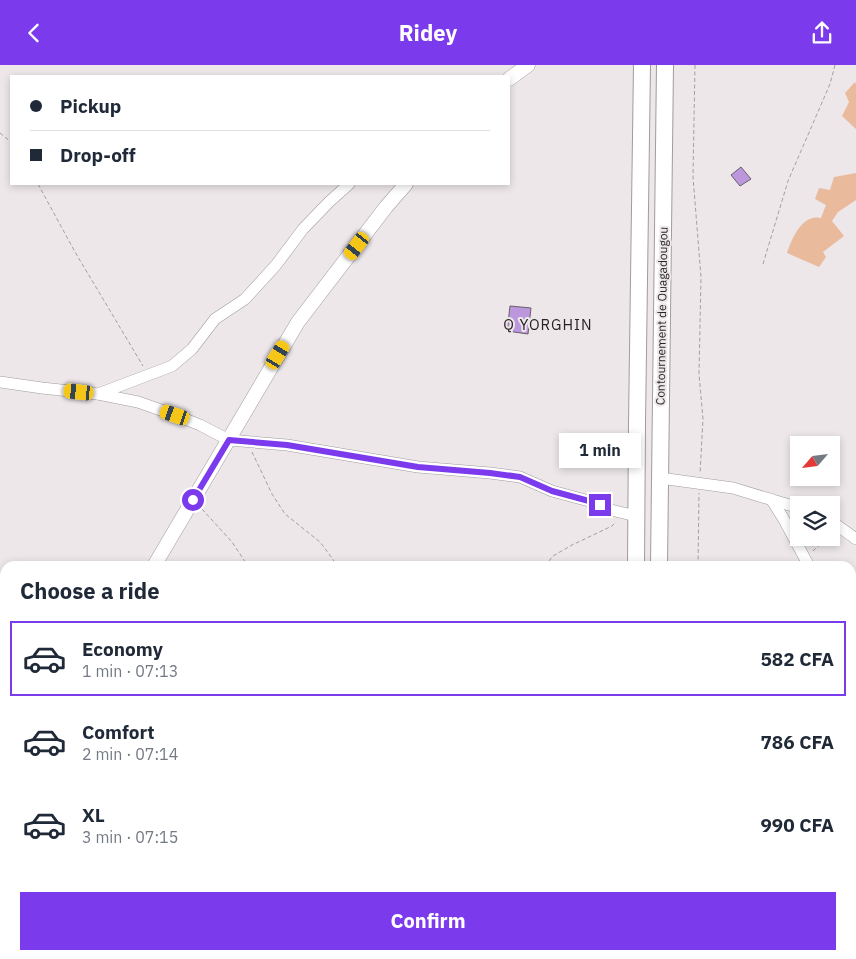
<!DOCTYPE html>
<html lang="en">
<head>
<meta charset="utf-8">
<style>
	body { margin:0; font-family:"IBM Plex Sans",sans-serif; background:#f6f6f7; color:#1f2937; height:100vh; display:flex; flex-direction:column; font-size:19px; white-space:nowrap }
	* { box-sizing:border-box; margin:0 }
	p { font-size:16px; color:#747a83 }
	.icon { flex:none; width:28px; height:28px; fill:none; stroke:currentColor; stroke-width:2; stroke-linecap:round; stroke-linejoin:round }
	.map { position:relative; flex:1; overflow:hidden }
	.details { position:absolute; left:0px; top:496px; width:856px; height:399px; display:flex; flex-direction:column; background:#fff; border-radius:15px 15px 0 0; box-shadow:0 2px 8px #0003 }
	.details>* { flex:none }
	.top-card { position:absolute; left:10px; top:10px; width:500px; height:110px; border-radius:0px; box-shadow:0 2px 8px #0003; display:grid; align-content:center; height:110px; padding:0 20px; background:#fff }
	.needle { width:32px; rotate:242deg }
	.tools { position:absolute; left:790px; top:371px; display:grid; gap:10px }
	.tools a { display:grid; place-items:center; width:50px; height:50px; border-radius:0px; background:#fff; box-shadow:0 2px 8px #0003; font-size:25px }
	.end { position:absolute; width:22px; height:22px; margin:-11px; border:6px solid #7c3aed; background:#fff; box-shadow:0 0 0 2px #fff }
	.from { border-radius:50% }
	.bubble { position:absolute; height:35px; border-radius:0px; background:#fff; box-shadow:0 2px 8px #0003; font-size:16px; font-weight:700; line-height:35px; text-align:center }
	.car { position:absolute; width:15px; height:30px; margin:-15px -8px; border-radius:6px; box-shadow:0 0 4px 1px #0007; background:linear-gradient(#f5c518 24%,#345 0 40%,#f5c518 0 76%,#345 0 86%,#f5c518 0) }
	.top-card b { display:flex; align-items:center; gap:18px; height:48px; font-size:19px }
	.top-card b+b { border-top:1px solid #e0e1e3 }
	.top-card i { width:12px; height:12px; background:#1f2937 }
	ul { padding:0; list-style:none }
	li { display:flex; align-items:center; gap:15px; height:75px; margin:0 10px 8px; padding:0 10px; border:2px solid transparent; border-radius:0px }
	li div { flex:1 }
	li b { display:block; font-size:19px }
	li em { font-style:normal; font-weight:700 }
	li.current { border-color:#7c3aed }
	li>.icon { width:45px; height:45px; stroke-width:1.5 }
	h2 { padding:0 20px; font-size:22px; line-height:60px }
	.cta { display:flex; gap:10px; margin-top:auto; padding:10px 20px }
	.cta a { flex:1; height:58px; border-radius:0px; background:#7c3aed; color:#fff; font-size:20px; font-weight:700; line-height:58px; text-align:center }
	header { display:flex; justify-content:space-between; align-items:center; height:65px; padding:0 20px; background:#7c3aed; color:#fff; font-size:22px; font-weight:700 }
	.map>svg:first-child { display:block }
	.green { fill:#eaba9d }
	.building { fill:#bd97dd; stroke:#646266 }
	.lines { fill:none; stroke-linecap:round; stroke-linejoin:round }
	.minor-casing { stroke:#a19b9e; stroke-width:12 }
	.major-casing { stroke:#a19b9e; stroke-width:15 }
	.highway-casing { stroke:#a19b9e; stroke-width:18 }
	.path { stroke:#a49fa2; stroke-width:1; stroke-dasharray:4 2.5; stroke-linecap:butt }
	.minor { stroke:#fff; stroke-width:11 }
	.major { stroke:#fff; stroke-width:14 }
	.highway { stroke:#fff; stroke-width:16 }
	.route { stroke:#7c3aed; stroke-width:6 }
	.labels { text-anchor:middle; stroke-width:4; stroke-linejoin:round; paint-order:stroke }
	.street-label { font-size:12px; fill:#262425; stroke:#ede7ea }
	.quarter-label { font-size:15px; letter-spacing:1px; fill:#262425; stroke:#ede7ea }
</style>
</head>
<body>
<header><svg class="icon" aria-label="back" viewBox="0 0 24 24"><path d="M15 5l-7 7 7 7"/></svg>Ridey<svg class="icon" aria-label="share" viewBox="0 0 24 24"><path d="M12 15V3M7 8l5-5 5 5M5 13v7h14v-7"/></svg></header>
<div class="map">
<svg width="856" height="894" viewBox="0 0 856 894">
	<rect width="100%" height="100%" fill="#ede7ea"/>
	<g class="green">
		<path d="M855,17L856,19V64L842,51L849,37L845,28Z"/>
		<path d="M856,108V135L838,147L832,156L844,171L823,187L826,192L819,202L787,188C791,176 799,156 813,153C816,152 819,153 821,153L826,140L815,134L819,123L830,125L834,112Z"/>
		<path d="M0,736H5V825L0,842Z"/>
	</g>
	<g class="building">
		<path d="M741,102L751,114L740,121L731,110Z"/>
		<path d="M510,241L531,243L528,269L507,266Z"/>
	</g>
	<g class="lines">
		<defs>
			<g id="minor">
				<path d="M0,317L42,323L98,329L138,337L175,350L200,360L229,375L287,380L418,402L490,408L520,412L552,426L589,436L611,445L636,451"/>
				<path d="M98,329L172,301L192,284L215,254L245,234L276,200L303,164L329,137L349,119"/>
				<path d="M660,413L733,423L799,443"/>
				<path d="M771,434L783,453L809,501"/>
				<path d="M831,456L856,474"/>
				<path d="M851,566L856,593"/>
				<path d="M0,695L5,697"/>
			</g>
			<g id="major">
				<path d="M509,14L528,0"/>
				<path d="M154,501L298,257L386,142L406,119"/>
				<path d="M0,891L5,870"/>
			</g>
			<g id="highway">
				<path d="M636,501L637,358L642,0"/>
				<path d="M659,501L665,0"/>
				<path d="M631,890V894"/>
				<path d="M659,890V894"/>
			</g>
		</defs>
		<use href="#minor" class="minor-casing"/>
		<use href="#major" class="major-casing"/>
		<use href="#highway" class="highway-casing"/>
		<g class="path">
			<path d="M695,0L693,112L701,212L699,309L703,354L700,409"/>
			<path d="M0,68L11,77"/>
			<path d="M38,119L75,187L143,301"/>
			<path d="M763,199L788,116L830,19L835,0"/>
			<path d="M252,387L272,429L285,449L320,477L332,493L337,501"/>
			<path d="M202,444L232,477L248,501"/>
			<path d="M813,486C819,479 829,475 838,475"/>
			<path d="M545,501L553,491L572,480L612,461L616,457"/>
			<path d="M698,501L699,428"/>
			<path d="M851,709L856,705"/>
			<path d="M0,720H5"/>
			<path d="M426,890L427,894"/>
			<path d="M749,890L755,894"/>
			<path d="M406,894L408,890"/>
			<path d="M554,894L555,890"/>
			<path d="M684,894V890"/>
		</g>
		<use href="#minor" class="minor"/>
		<use href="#major" class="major"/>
		<use href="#highway" class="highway"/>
	</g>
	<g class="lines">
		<path class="route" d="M193,435L229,375L287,380L418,402L490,408L520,412L552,426L589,436L600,440"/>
	</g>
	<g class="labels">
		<g class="street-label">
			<text transform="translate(662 251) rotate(-89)" y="4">Contournement de Ouagadougou</text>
		</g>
		<g class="quarter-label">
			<text x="548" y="265">Q YORGHIN</text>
		</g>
	</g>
</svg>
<div class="tools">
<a><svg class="needle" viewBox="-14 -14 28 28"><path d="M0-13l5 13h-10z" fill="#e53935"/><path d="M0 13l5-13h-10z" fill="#747a83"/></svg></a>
<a><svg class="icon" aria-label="layers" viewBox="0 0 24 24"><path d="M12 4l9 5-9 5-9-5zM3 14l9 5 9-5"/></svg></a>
</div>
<i class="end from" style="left:193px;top:435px"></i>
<i class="end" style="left:600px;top:440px"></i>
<div class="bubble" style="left:559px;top:368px;width:82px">1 min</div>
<i class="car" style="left:357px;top:181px;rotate:217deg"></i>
<i class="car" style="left:278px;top:290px;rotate:31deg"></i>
<i class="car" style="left:79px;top:327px;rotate:276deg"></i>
<i class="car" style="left:175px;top:350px;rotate:289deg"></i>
<div class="top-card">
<b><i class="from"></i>Pickup</b>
<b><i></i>Drop-off</b>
</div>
<section class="details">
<h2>Choose a ride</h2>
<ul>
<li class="current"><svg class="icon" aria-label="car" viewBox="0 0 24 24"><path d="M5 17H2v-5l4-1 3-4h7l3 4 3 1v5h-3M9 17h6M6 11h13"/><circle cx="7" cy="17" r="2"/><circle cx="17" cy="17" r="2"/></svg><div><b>Economy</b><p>1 min · 07:13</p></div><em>582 CFA</em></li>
<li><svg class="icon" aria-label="car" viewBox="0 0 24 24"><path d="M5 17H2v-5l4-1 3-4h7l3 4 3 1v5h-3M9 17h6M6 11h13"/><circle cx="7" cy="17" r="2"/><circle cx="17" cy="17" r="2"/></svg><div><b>Comfort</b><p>2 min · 07:14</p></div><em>786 CFA</em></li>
<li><svg class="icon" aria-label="car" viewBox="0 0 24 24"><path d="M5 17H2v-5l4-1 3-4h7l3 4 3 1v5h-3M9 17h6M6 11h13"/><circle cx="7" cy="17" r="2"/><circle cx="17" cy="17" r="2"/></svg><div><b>XL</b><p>3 min · 07:15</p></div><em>990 CFA</em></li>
</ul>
<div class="cta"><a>Confirm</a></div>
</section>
</div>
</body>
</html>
